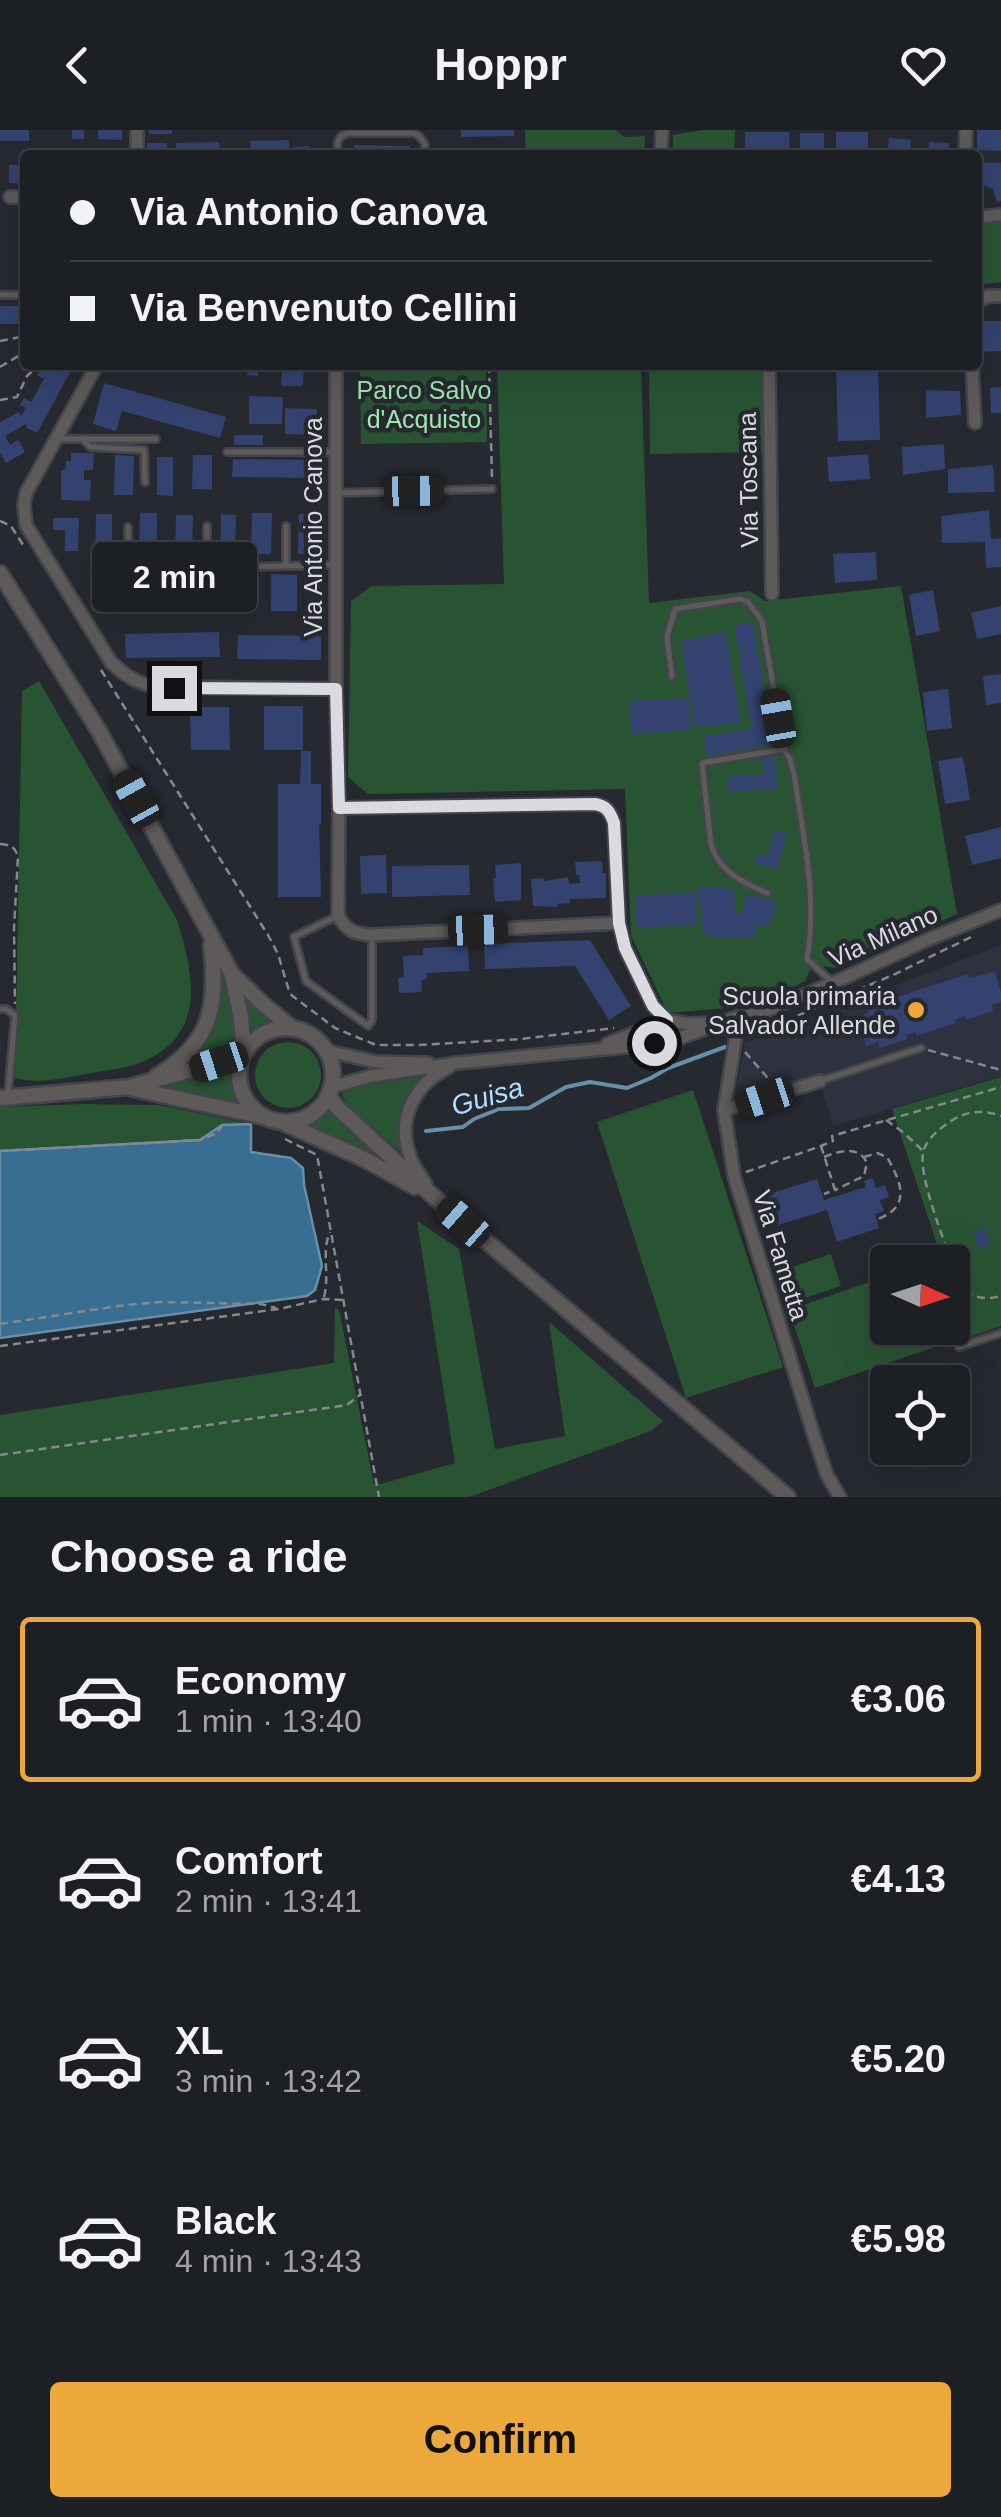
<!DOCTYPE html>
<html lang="en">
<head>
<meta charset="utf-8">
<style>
	body { margin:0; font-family:Arial,sans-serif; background:#25272c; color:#f1f3f6; height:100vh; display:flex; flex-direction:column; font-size:38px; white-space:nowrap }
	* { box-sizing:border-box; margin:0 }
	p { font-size:32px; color:#a0a2a6 }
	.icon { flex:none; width:55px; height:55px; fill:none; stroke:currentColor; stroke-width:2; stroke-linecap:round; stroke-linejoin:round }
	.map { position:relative; height:1367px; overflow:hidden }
	.drawer { display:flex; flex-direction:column; background:#1c1f24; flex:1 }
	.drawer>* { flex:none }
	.hud { position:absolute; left:20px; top:20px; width:962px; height:220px; border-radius:10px; box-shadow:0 10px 40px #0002,0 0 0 2px #3a3d41; display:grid; align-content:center; height:220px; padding:0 50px; background:#1c1f24 }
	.needle { width:65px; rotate:93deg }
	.controls { position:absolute; left:870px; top:1115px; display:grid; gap:20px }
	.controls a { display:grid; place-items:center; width:100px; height:100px; border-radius:10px; background:#1c1f24; box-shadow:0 10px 40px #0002,0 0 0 2px #3a3d41; font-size:50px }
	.end { position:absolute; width:45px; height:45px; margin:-22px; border:12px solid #d9dbe0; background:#111; box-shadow:0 0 0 5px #111 }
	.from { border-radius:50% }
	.bubble { position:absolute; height:70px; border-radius:10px; background:#1c1f24; box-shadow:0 10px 40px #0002,0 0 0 2px #3a3d41; font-size:32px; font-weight:800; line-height:70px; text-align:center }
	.car { position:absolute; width:30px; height:60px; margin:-30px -15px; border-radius:12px; box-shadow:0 0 8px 2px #0007; background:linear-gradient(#222 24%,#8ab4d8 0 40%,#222 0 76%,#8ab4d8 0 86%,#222 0) }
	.hud b { display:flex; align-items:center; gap:35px; height:95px; font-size:38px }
	.hud b+b { border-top:2px solid #3a3d41 }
	.hud i { width:25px; height:25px; background:#f1f3f6 }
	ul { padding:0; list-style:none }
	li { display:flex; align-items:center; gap:30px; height:165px; margin:0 20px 15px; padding:0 30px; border:5px solid transparent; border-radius:10px }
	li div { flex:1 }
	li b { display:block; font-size:38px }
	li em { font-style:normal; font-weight:800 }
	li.selected { border-color:#eda83b }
	li>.icon { width:90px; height:90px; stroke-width:1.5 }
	h2 { padding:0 50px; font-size:45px; line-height:120px }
	.cta { display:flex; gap:20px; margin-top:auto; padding:20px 50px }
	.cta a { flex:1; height:115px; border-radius:10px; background:#eda83b; color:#111; font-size:40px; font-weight:800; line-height:115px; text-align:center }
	header { display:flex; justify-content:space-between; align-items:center; height:130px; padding:0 50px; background:#1c1f24; font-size:45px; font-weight:800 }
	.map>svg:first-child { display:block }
	.built { fill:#2e323f }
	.green { fill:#295433 }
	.water { fill:#376e91; stroke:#688fa9; stroke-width:2.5 }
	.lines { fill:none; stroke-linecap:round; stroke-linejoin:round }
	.stream { stroke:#688fa9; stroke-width:4 }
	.building { fill:#33426f }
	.service-casing { stroke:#43454c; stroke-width:10 }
	.minor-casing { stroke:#43454c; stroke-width:16 }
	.tertiary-casing { stroke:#43454c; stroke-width:19 }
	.path { stroke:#86888e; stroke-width:2.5; stroke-dasharray:8 5; stroke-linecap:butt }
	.service { stroke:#5f5a5a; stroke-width:5 }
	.minor { stroke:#5f5a5a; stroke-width:11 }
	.tertiary { stroke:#5f5a5a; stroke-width:14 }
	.route { stroke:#d9dbe0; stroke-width:12 }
	.poi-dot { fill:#eda83b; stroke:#262930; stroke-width:4 }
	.labels { text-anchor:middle; stroke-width:9; stroke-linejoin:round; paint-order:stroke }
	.park-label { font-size:25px; fill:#9ee8ad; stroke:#262930 }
	.street-label { font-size:25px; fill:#d9dbe0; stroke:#262930 }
	.poi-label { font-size:25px; fill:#d9dbe0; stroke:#262930; text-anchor:end }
	.water-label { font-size:28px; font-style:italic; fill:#afdefe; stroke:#262930 }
</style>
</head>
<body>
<header><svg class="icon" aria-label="back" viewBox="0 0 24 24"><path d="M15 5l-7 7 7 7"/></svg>Hoppr<svg class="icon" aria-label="heart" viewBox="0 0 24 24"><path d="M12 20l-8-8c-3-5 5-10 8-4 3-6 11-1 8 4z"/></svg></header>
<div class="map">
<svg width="1001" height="1367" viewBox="0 0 1001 1367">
	<rect width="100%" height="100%" fill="#262930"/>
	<path class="built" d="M1001,815V946L833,996L818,944L734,970L745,913Z"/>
	<g class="green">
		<path d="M525,0H616L624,7L645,6L644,25H526Z"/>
		<path d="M702,0H735L734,25H673V5Z"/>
		<path d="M1001,92V152L978,155V93Z"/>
		<path d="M360,235H486L487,312L361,314Z"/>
		<path d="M497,235H641L649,473L750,461L765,471L901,456L957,784L835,838L813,835L805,851L760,875L668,883L631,806L625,659L368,664L348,647L351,471L372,456L504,454Z"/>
		<path d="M649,235H761L763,322L650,324Z"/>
		<path d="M39,551L177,790C195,848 207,908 137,934C123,939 106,940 92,943C66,947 41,955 15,948L22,561Z"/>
		<path d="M218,841H222C233,866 235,889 237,915L190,935L189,933C215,903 221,880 218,841Z"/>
		<path d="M243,861L277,891L262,897L250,906L248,905L240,862Z"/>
		<circle cx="288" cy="945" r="33"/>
		<path d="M235,932C232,949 235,963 246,976L203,966L161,961L159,958L161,953L199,946Z"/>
		<path d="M419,947L420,950C403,971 393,993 403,1019L400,1021C381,1005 352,988 342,965L344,960L351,957Z"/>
		<path d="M1001,947V1196L967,1208L953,1163L952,1132H943L892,979Z"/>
		<path d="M693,960L783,1237L686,1268L597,992Z"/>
		<path d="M82,974L159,975L251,994L222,995L200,1010L0,1021V977Z"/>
		<path d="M330,977L390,1032L386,1034L311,997L312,992Z"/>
		<path d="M417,1091L459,1119L495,1319L565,1306L549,1192L663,1291L651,1301L469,1367H0V1285L334,1233L335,1177L339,1180L374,1354H381L455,1333Z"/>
		<path d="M831,1124L841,1156L790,1173L780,1141Z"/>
		<path d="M887,1146L888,1198H948L952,1211L815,1258L789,1180Z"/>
	</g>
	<path class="water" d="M251,994V1022L291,1028L303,1038L304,1055L322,1136L315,1160L307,1166L0,1208V1021L200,1010L222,995Z"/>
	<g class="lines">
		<path class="stream" d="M426,1001L463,997L474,989L499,979L529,978L566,957L590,952L627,958L651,948L668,938L725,917"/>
	</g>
	<g class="building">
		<rect x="0" y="0" width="29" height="11"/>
		<rect x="72" y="0" width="12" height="9"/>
		<path d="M98,0H122V10L98,9Z"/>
		<rect x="149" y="0" width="23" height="4"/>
		<path d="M461,0H514V6L461,7Z"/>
		<path d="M977,0H1001V21L977,20Z"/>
		<path d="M745,2H789L790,25H745Z"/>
		<rect x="836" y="2" width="32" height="23"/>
		<rect x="800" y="3" width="24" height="22"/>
		<path d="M889,8L911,10L910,25H887Z"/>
		<path d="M289,10V25H251L250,11Z"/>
		<path d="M219,12L221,25H176V13Z"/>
		<path d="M929,12L949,13V25H928Z"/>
		<rect x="147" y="13" width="20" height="12"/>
		<path d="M354,15L410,16V25H354Z"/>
		<path d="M309,16V25H294L293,17Z"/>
		<rect x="113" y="18" width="17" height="7"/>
		<path d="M978,32L1001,33V71L997,72L993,59L978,53Z"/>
		<path d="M9,35H25V54L9,53Z"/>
		<path d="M22,95H25V139H20Z"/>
		<rect x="0" y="176" width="25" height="18"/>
		<path d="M979,191H1001V221L980,222Z"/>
		<path d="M52,235H74L37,303L27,298L26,294L5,306L10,315L18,310L25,322L6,333L0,323V292L19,282L21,286L26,278L20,275L24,268L31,272L44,249L37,245L42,238L48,241Z"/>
		<path d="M248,235H258V246L247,245Z"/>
		<path d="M282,235H304L303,256H281Z"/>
		<path d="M836,235H878L880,310L838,311Z"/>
		<path d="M104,253L226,287L220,308L122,281L116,301L93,294Z"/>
		<path d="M1001,257V283H991L990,258Z"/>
		<path d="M926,260L960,261L961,285L926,288Z"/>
		<path d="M249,266L283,267L282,294H249Z"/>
		<path d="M285,278L317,279V305L285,304Z"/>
		<rect x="234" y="305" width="29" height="10"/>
		<path d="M944,314L945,339L903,345L902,317Z"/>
		<path d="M71,323H94L93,340H84V350H91L90,371L61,370V340H65L66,331H71Z"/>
		<path d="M868,324L870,349L829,352L827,327Z"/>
		<path d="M115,325L134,326L133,365H114Z"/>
		<path d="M193,325H212V360L192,359Z"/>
		<path d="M157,327H173V366L157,365Z"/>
		<path d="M233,329L315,330L314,348L232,347Z"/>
		<path d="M993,335L995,362L948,363V339Z"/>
		<path d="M989,380L991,409L1001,408V437L986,438L985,412L942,413L941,386Z"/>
		<path d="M140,383H157V427H139Z"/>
		<path d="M252,383H272L271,424H251Z"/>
		<path d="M96,384H112V428L95,427Z"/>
		<path d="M221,384L236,385L235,426L220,425Z"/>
		<path d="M299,384H316V424H298Z"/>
		<path d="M176,385H193L192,425H175Z"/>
		<path d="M53,388H79L78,421H65V400H53Z"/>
		<path d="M876,422L877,450L835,453L833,424Z"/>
		<path d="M194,443L195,482H171L170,444Z"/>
		<path d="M271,444L297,445V481H271Z"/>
		<path d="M933,460L940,501L916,506L909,465Z"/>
		<path d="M1001,476V504L977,509L971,483Z"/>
		<path d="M753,492L774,614L707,626L704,606L752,598L734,495Z"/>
		<path d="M219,502L220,527L126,528L125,504Z"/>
		<path d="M725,502L741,593L695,597L681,511Z"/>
		<path d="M238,505L321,506V530L237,529Z"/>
		<path d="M1001,544V573L986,575L983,546Z"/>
		<path d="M948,559L952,598L927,601L923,562Z"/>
		<path d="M689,568L691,600L631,604L629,571Z"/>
		<rect x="264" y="576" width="39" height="44"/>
		<path d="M190,577H229L230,620H191Z"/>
		<path d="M301,621H311V654H321V694H319L321,767H278V654H300Z"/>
		<path d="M762,627H775L777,659L728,661L727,646L763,645Z"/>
		<path d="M963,627L970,670L945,674L938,631Z"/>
		<path d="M1001,697V728L972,735L965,706Z"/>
		<path d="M775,700L787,703L777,739L755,733L758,723L768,726Z"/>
		<path d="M386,725L387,763L361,764L360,726Z"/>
		<path d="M602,731L603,743H606V768L570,769V773L557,774V777L533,776L531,749L544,748V751L568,747L569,754L580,753L579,745H576L575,732Z"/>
		<path d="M521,733V770L495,772L493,748H496L495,735Z"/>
		<path d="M469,735L470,765L392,767V736Z"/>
		<path d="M698,758H734L735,784L742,783L747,764L776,771L772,789L768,796L757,795L755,807H710L702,801V775H697Z"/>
		<path d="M695,762L697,794L637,798L635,766Z"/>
		<path d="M590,810L631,876L609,890L575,836L485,839L484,814Z"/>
		<path d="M468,816L469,841L426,843L427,849L421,850L422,862L399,863L398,848L404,847L403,826L423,825V818Z"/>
		<path d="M995,842L1001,862V872L992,875L993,881L966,890L965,886L955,890L956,893L917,906L916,902L906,905L908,909L880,918L878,912L866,916L857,887L869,883L868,880L880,876L879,873L968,844L969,848Z"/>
		<path d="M873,1048L876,1058L885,1055L889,1067L880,1070L884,1081L875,1084L879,1098L837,1112L827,1080L778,1095L769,1064L817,1049L824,1070L866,1057L864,1051Z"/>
		<path d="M985,1098L990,1115L979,1119L974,1101Z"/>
	</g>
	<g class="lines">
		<defs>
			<g id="service">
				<path d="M337,25L338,11L341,6L349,3H413L419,6L425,14L424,25"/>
				<path d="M0,165H18L25,167"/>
				<path d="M59,309H156"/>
				<path d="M83,309L90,317L144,320L145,352"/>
				<path d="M227,322H333"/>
				<path d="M336,363L492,359"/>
				<path d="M207,396V438"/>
				<path d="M128,397L129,439"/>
				<path d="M286,436V396"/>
				<path d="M115,440L333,435"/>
				<path d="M672,547L667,507L675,479L740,469L748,472L762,491L784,619L790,629L794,644C803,705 818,768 807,829L831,851"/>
				<path d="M767,763C742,752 720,742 711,715L702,633L784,619"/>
				<path d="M335,787L294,807L306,851L368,896L372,890V807"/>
				<path d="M0,879H6L15,885L8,965"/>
				<path d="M823,950L921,918"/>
				<path d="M959,1217L1001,1203"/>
			</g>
			<g id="minor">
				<path d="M137,25V0"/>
				<path d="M661,25L662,0"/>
				<path d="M965,25L966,0"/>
				<path d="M10,67H25"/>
				<path d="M978,87L1001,85"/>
				<path d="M978,171L988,166H1001"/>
				<path d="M97,235L26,363L24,375L26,395L111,532C125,546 137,553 156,557L336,559"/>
				<path d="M336,235V559L339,678L595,674C607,676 610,682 614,693L619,793L625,818L653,876L667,890"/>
				<path d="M769,235L772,464"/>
				<path d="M972,235L975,293"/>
				<path d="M339,678L338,785C346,801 355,804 372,805L619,793"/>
				<path d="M737,887L736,905L724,980L734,1046L814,1306L827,1345L840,1367"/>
				<path d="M607,914L667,890L689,894L713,893"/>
				<path d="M327,921L377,932L428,933"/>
				<path d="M332,957L371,946L457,933L635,916L680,908L731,889L764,882L833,853L927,810L1001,780"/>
				<path d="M724,980L820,951"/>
				<path d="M426,1055C421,1045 413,1036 410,1026C396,988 415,954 449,937"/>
			</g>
			<g id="tertiary">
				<path d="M0,443L99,601L232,844L264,875L291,897"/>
				<path d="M232,845L241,888L244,922"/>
				<circle cx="286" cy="945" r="47"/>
				<path d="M157,946C212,913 218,875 211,815"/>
				<path d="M134,959L260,986"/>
				<path d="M328,966L338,978L434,1067L788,1367"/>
				<path d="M0,968L129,957L242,926"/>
				<path d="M286,994L362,1028L415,1057"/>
			</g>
		</defs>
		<use href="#service" class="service-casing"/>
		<use href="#minor" class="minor-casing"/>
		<use href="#tertiary" class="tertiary-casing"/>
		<g class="path">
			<path d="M0,211L25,206"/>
			<path d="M489,235L492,348"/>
			<path d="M0,237L25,222"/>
			<path d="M0,270L17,267L27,246L39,235"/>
			<path d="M0,391L11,396L25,418"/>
			<path d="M101,540L268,805L278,824L290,864L335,898L376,915H418L521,909L614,898"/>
			<path d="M0,714C10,715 15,716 18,727L14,798L15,874"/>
			<path d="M750,906L893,845L975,805"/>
			<path d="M928,920L1001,940"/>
			<path d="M745,922L773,954"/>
			<path d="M886,990L904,1003L922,1020"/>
			<path d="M285,1009L317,1025L379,1367"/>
			<path d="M821,1016L835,1060L824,1064"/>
			<path d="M0,1021L200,1010L217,1003L225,991"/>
			<path d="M824,1027C839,1021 859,1015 867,1033L864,1046L835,1060"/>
			<path d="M864,1027L877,1023L887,1027C901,1052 912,1076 878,1089"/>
			<path d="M746,1042L821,1016L833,1011L832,1006L1001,957"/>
			<path d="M951,1132C943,1106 919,1048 923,1023C925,1011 938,1000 948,993C965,981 982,979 1001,986"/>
			<path d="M952,1139C959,1162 977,1173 1001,1166"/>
			<path d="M324,1167C330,1145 321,1122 330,1102"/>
			<path d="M0,1194L125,1175L160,1172L261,1174L276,1178"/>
			<path d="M0,1216L279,1179L323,1169L343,1170"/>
			<path d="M0,1325L347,1275L361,1264"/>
		</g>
		<use href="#service" class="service"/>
		<use href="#minor" class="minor"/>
		<use href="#tertiary" class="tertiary"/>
	</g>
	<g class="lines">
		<path class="route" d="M174,558L336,559L339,678L595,674C607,676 610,682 614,693L619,793L625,818L653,876L667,890L664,903L654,913"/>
	</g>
	<circle class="poi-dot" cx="916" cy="880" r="10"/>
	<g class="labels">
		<g class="park-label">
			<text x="424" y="269">Parco Salvo<tspan x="424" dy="29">d'Acquisto</tspan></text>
		</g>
		<g class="street-label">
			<text transform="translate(748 350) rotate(-91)" y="9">Via Toscana</text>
			<text transform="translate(313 397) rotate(-90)" y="9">Via Antonio Canova</text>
			<text transform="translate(883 806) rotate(-24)" y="9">Via Milano</text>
			<text transform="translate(781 1125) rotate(73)" y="9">Via Fametta</text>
		</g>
		<g class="poi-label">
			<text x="896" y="875">Scuola primaria<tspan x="896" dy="29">Salvador Allende</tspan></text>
		</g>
		<g class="water-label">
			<text transform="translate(487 966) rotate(-16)" y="10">Guisa</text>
		</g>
	</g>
</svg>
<div class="controls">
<a><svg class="needle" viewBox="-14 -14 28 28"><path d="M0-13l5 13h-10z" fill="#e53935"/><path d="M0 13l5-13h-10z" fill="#a0a2a6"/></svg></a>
<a><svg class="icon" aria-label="locate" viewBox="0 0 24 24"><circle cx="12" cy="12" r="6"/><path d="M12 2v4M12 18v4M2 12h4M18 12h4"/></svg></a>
</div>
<i class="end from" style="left:654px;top:913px"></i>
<i class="end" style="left:174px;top:558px"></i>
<div class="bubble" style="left:92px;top:412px;width:165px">2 min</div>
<i class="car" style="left:414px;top:361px;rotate:89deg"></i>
<i class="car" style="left:778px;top:588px;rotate:350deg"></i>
<i class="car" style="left:136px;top:668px;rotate:331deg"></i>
<i class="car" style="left:478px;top:800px;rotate:88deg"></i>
<i class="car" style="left:219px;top:932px;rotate:252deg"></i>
<i class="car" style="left:765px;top:968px;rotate:252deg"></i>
<i class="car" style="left:463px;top:1092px;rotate:311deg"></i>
<div class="hud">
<b><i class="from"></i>Via Antonio Canova</b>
<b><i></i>Via Benvenuto Cellini</b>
</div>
</div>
<section class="drawer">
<h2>Choose a ride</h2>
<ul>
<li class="selected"><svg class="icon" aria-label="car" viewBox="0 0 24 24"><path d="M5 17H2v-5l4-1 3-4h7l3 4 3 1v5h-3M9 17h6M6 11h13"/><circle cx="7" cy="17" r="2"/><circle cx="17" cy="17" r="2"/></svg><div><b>Economy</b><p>1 min · 13:40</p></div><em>€3.06</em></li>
<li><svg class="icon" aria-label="car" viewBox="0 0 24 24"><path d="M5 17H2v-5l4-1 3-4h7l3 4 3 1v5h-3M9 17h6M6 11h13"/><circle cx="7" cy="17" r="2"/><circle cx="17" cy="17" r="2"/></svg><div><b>Comfort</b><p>2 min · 13:41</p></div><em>€4.13</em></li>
<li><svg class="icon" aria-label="car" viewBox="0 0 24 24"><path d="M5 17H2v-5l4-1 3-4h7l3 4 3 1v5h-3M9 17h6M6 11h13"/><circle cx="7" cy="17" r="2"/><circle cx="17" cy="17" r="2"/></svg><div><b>XL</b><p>3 min · 13:42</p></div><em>€5.20</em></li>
<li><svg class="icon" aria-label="car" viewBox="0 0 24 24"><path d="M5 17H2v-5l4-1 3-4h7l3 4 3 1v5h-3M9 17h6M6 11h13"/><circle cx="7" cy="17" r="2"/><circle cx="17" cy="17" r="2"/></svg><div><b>Black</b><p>4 min · 13:43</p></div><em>€5.98</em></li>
</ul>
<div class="cta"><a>Confirm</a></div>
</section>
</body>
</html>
